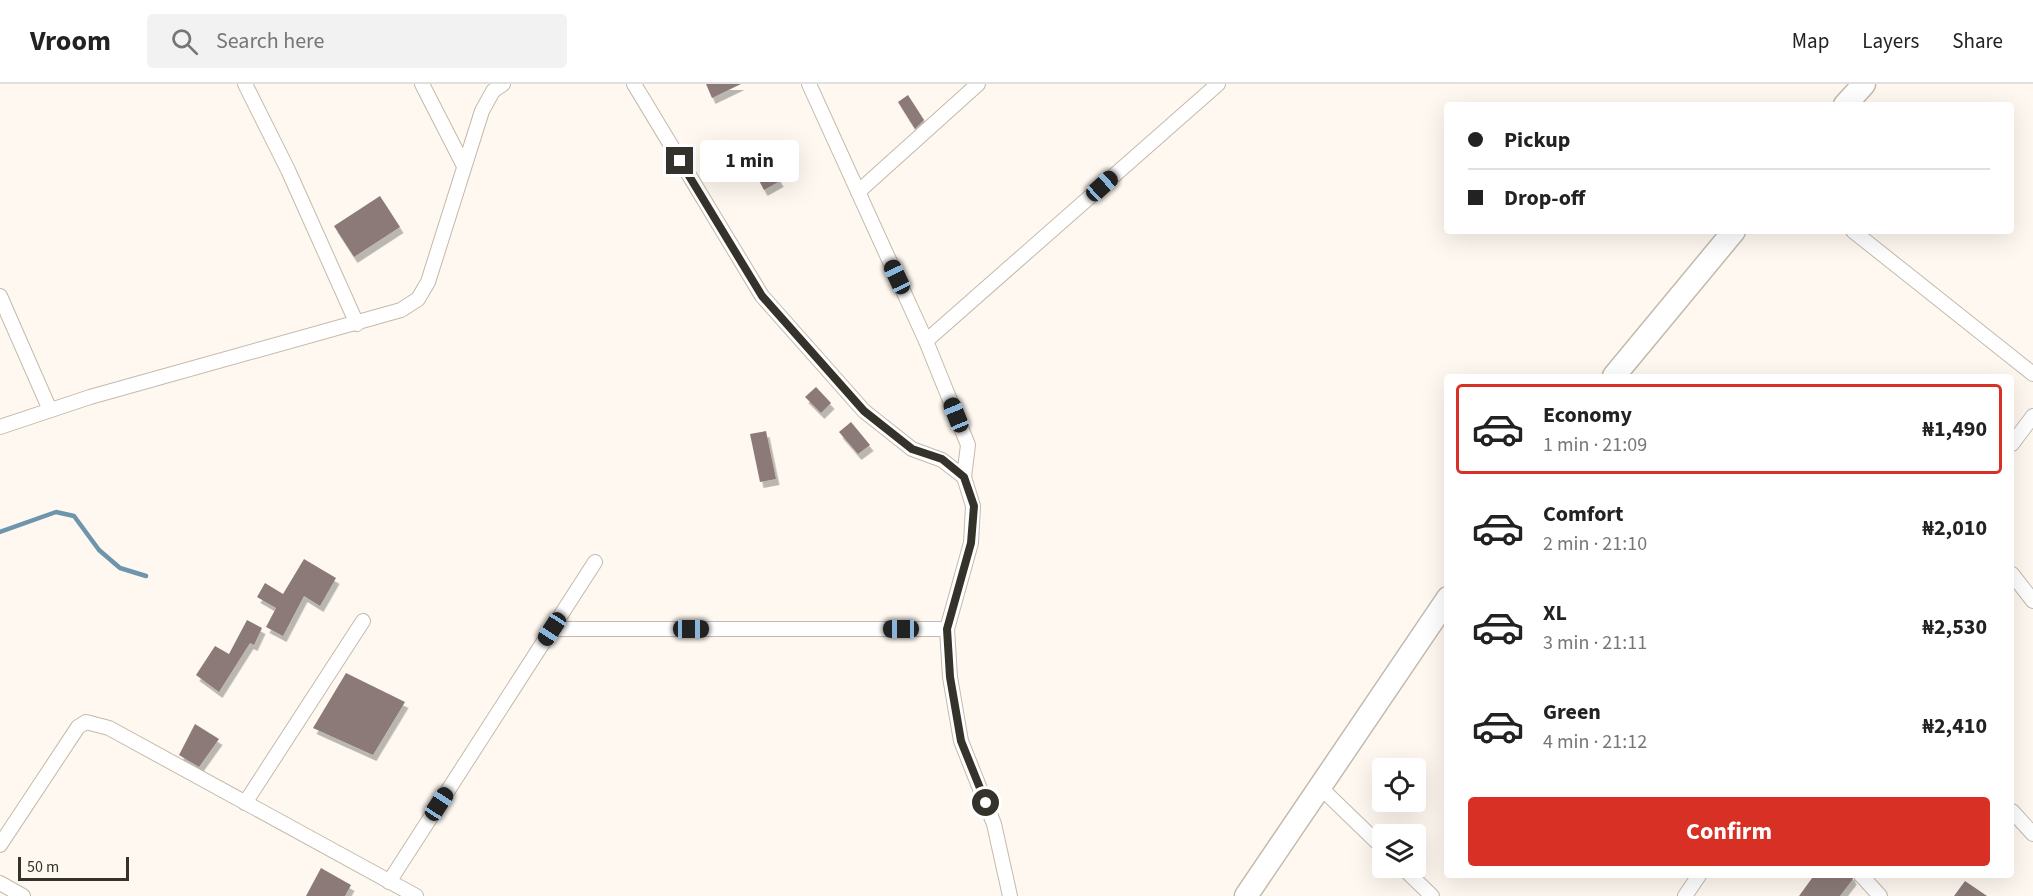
<!DOCTYPE html>
<html lang="en">
<head>
<meta charset="utf-8">
<style>
	body { margin:0; font-family:"Source Sans 3",sans-serif; background:#f2f2f2; color:#222; height:100vh; display:flex; flex-direction:column; font-size:22px; white-space:nowrap }
	* { box-sizing:border-box; margin:0 }
	p { font-size:20px; color:#767676 }
	.icon { flex:none; width:33px; height:33px; fill:none; stroke:currentColor; stroke-width:2; stroke-linecap:round; stroke-linejoin:round }
	.map { position:relative; flex:1; overflow:hidden }
	.panel { position:absolute; left:1444px; top:290px; width:570px; height:504px; display:flex; flex-direction:column; background:#fff; border-radius:6px; box-shadow:0 6px 24px #0002 }
	.panel>* { flex:none }
	.top-card { position:absolute; left:1444px; top:18px; width:570px; height:132px; border-radius:6px; box-shadow:0 6px 24px #0002; display:grid; align-content:center; height:132px; padding:0 24px; background:#fff }
	.fabs { position:absolute; left:1372px; top:674px; display:grid; gap:12px }
	.fabs a { display:grid; place-items:center; width:54px; height:54px; border-radius:6px; background:#fff; box-shadow:0 6px 24px #0002; font-size:30px }
	.scale { position:absolute; left:18px; bottom:15px; width:111px; box-sizing:border-box; padding-left:6px; border:3px solid #35322c; border-top:0; font-size:16px; line-height:21px; white-space:nowrap; color:#35322c; -webkit-text-stroke:4px #fef8f0; paint-order:stroke }
	.end { position:absolute; width:27px; height:27px; margin:-14px; border:8px solid #35322c; background:#fff; box-shadow:0 0 0 3px #fff }
	.from { border-radius:50% }
	.bubble { position:absolute; height:42px; border-radius:6px; background:#fff; box-shadow:0 6px 24px #0002; font-size:20px; font-weight:700; line-height:42px; text-align:center }
	.car { position:absolute; width:18px; height:36px; margin:-18px -9px; border-radius:8px; box-shadow:0 0 4px 2px #0007; background:linear-gradient(#222 24%,#8ab4d8 0 40%,#222 0 76%,#8ab4d8 0 86%,#222 0) }
	.top-card b { display:flex; align-items:center; gap:21px; height:57px; font-size:22px }
	.top-card b+b { border-top:2px solid #e0e0e0 }
	.top-card i { width:15px; height:15px; background:#222 }
	ul { padding:10px 0 0; list-style:none }
	li { display:flex; align-items:center; gap:18px; height:90px; margin:0 12px 9px; padding:0 12px; border:3px solid transparent; border-radius:6px }
	li div { flex:1 }
	li b { display:block; font-size:22px }
	li em { font-style:normal; font-weight:700 }
	li.current { border-color:#d93025 }
	li>.icon { width:54px; height:54px; stroke-width:1.5 }
	.button { display:flex; gap:12px; margin-top:auto; padding:12px 24px }
	.button a { flex:1; height:69px; border-radius:6px; background:#d93025; color:#fff; font-size:24px; font-weight:700; line-height:69px; text-align:center }
	header { display:flex; align-items:center; gap:36px; box-sizing:border-box; height:84px; padding:0 30px; background:#fff; border-bottom:2px solid #e0e0e0 }
	header strong { font-size:28px }
	nav { display:flex; gap:33px; margin-inline-start:auto; font-size:21px }
	.search { width:420px; height:54px; background:#f2f2f2; display:flex; align-items:center; gap:15px; box-sizing:border-box; padding:0 21px; border-radius:6px; color:#767676; font-size:22px }
	.map>svg:first-child { display:block }
	.lines { fill:none; stroke-linecap:round; stroke-linejoin:round }
	.stream { stroke:#6d95ab; stroke-width:4.5 }
	.building { fill:#8b7a78; filter:url(#shadow) }
	.street-casing { stroke:#c3baad; stroke-width:16 }
	.primary-casing { stroke:#c3baad; stroke-width:25 }
	.street { stroke:#fff; stroke-width:14 }
	.primary { stroke:#fff; stroke-width:22 }
	.route { stroke:#35322c; stroke-width:8 }
</style>
</head>
<body>
<header>
<strong>Vroom</strong>
<div class="search"><svg class="icon" aria-label="search" viewBox="0 0 24 24"><circle cx="10" cy="10" r="6"/><path d="M15 15l6 6"/></svg>Search here</div>
<nav><a>Map</a><a>Layers</a><a>Share</a></nav>
</header>
<div class="map">
<svg width="2033" height="812" viewBox="0 0 2033 812">
	<defs>
		<filter id="shadow"><feDropShadow dx="3.5" dy="6" stdDeviation="0" flood-color="#0004"/></filter>
	</defs>
	<rect width="100%" height="100%" fill="#fef8f0"/>
	<g class="lines">
		<path class="stream" d="M0,448L56,428L74,432L99,466L120,484L146,492"/>
	</g>
	<g class="building">
		<path d="M706,0H741L712,14Z"/>
		<path d="M908,11L924,36L915,45L898,18Z"/>
		<path d="M765,69L780,97L764,106L749,77Z"/>
		<path d="M380,112L400,143L354,173L334,142Z"/>
		<path d="M816,303L831,319L821,329L805,313Z"/>
		<path d="M851,338L870,361L858,370L839,348Z"/>
		<path d="M766,347L776,395L760,398L750,350Z"/>
		<path d="M304,475L336,494L320,522L304,512L283,552L266,543L276,524L257,513L265,499L283,510Z"/>
		<path d="M247,536L262,544L254,561L250,559L219,608L196,591L215,562L229,570Z"/>
		<path d="M346,589L405,618L373,671L313,644Z"/>
		<path d="M195,640L219,655L199,683L179,671Z"/>
		<path d="M321,784L351,801L345,812H306Z"/>
		<path d="M1815,790H1851L1853,795L1840,812H1799Z"/>
		<path d="M1965,797L1987,812H1954Z"/>
	</g>
	<g class="lines">
		<defs>
			<g id="street">
				<path d="M245,0L288,86L357,240"/>
				<path d="M422,0L464,82"/>
				<path d="M634,0L762,212L864,327L912,365L942,376L964,393L973,422L971,459L947,545L950,593L961,657L994,740L1010,812"/>
				<path d="M809,0L926,257L956,331L968,361L964,393"/>
				<path d="M858,108L978,0"/>
				<path d="M1853,147L2033,290"/>
				<path d="M0,212L50,326"/>
				<path d="M926,257L1218,0"/>
				<path d="M0,343L90,313L401,226L418,215L428,198L482,27L493,7L503,0"/>
				<path d="M2012,360L2033,332"/>
				<path d="M2012,490L2033,517"/>
				<path d="M552,545H947"/>
				<path d="M1321,704L1383,764"/>
				<path d="M245,719L363,537"/>
				<path d="M2012,727L2033,750"/>
				<path d="M0,761L78,643L86,638L109,644L416,812"/>
				<path d="M1402,783L1432,812"/>
				<path d="M1860,790L1880,812"/>
				<path d="M389,798L595,478"/>
				<path d="M0,799L23,812"/>
				<path d="M1685,812L1700,790"/>
			</g>
			<g id="primary">
				<path d="M1845,21L1864,0"/>
				<path d="M1614,292L1734,147"/>
				<path d="M1246,812L1448,514"/>
			</g>
		</defs>
		<use href="#street" class="street-casing"/>
		<use href="#primary" class="primary-casing"/>
		<use href="#street" class="street"/>
		<use href="#primary" class="primary"/>
	</g>
	<g class="lines">
		<path class="route" d="M680,77L762,212L864,327L912,365L942,375L964,393L974,422L971,459L947,545L950,593L961,657L986,719"/>
	</g>
</svg>
<div class="fabs">
<a><svg class="icon" aria-label="locate" viewBox="0 0 24 24"><circle cx="12" cy="12" r="6"/><path d="M12 2v4M12 18v4M2 12h4M18 12h4"/></svg></a>
<a><svg class="icon" aria-label="layers" viewBox="0 0 24 24"><path d="M12 4l9 5-9 5-9-5zM3 14l9 5 9-5"/></svg></a>
</div>
<div class="scale">50 m</div>
<i class="end from" style="left:986px;top:719px"></i>
<i class="end" style="left:680px;top:77px"></i>
<div class="bubble" style="left:700px;top:56px;width:99px">1 min</div>
<i class="car" style="left:1102px;top:102px;rotate:48deg"></i>
<i class="car" style="left:897px;top:193px;rotate:335deg"></i>
<i class="car" style="left:956px;top:331px;rotate:338deg"></i>
<i class="car" style="left:552px;top:545px;rotate:213deg"></i>
<i class="car" style="left:691px;top:545px;rotate:90deg"></i>
<i class="car" style="left:901px;top:545px;rotate:270deg"></i>
<i class="car" style="left:439px;top:720px;rotate:33deg"></i>
<div class="top-card">
<b><i class="from"></i>Pickup</b>
<b><i></i>Drop-off</b>
</div>
<section class="panel">
<ul>
<li class="current"><svg class="icon" aria-label="car" viewBox="0 0 24 24"><path d="M5 17H2v-5l4-1 3-4h7l3 4 3 1v5h-3M9 17h6M6 11h13"/><circle cx="7" cy="17" r="2"/><circle cx="17" cy="17" r="2"/></svg><div><b>Economy</b><p>1 min · 21:09</p></div><em>₦1,490</em></li>
<li><svg class="icon" aria-label="car" viewBox="0 0 24 24"><path d="M5 17H2v-5l4-1 3-4h7l3 4 3 1v5h-3M9 17h6M6 11h13"/><circle cx="7" cy="17" r="2"/><circle cx="17" cy="17" r="2"/></svg><div><b>Comfort</b><p>2 min · 21:10</p></div><em>₦2,010</em></li>
<li><svg class="icon" aria-label="car" viewBox="0 0 24 24"><path d="M5 17H2v-5l4-1 3-4h7l3 4 3 1v5h-3M9 17h6M6 11h13"/><circle cx="7" cy="17" r="2"/><circle cx="17" cy="17" r="2"/></svg><div><b>XL</b><p>3 min · 21:11</p></div><em>₦2,530</em></li>
<li><svg class="icon" aria-label="car" viewBox="0 0 24 24"><path d="M5 17H2v-5l4-1 3-4h7l3 4 3 1v5h-3M9 17h6M6 11h13"/><circle cx="7" cy="17" r="2"/><circle cx="17" cy="17" r="2"/></svg><div><b>Green</b><p>4 min · 21:12</p></div><em>₦2,410</em></li>
</ul>
<div class="button"><a>Confirm</a></div>
</section>
</div>
</body>
</html>
